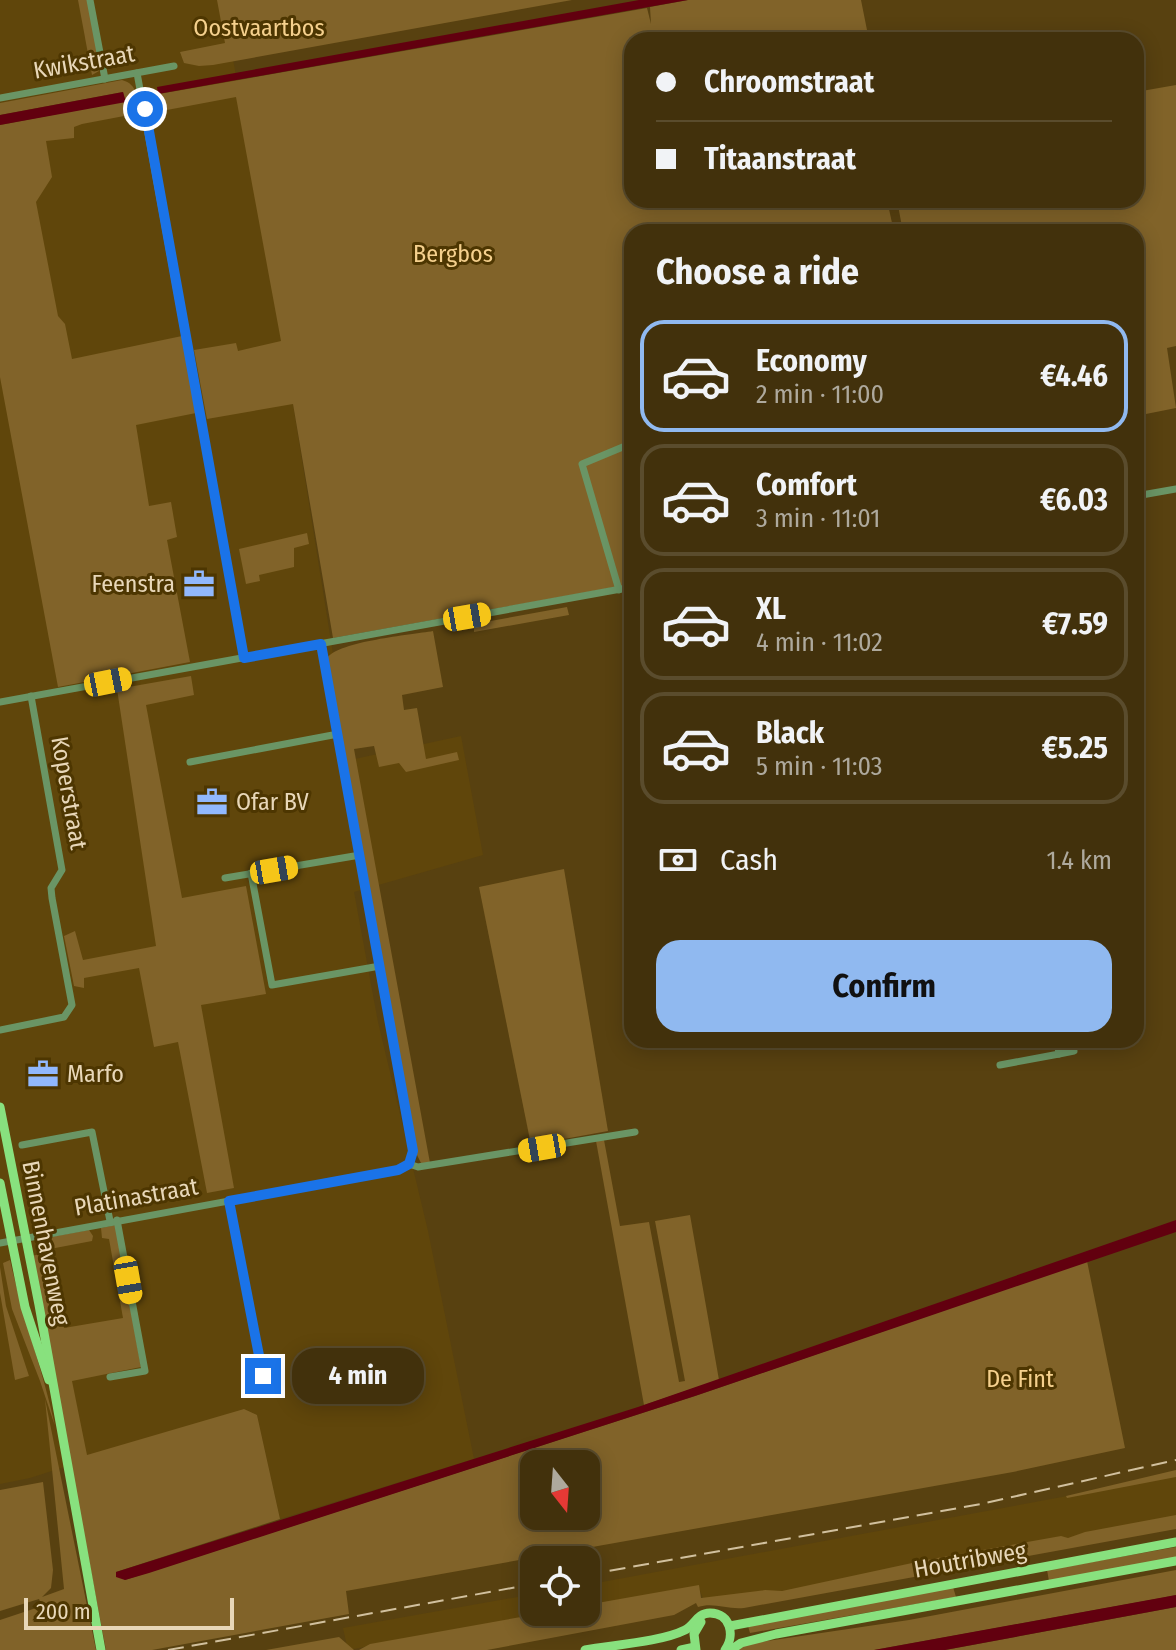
<!DOCTYPE html>
<html lang="en">
<head>
<meta charset="utf-8">
<style>
	body { margin:0; font-family:"Fira Sans Condensed",sans-serif; background:#4c3d1a; color:#f1f3f6; height:100vh; display:flex; flex-direction:column; font-size:30px; white-space:nowrap }
	* { box-sizing:border-box; margin:0 }
	p { font-size:26px; color:#aea99d }
	.icon { flex:none; width:44px; height:44px; fill:none; stroke:currentColor; stroke-width:2; stroke-linecap:round; stroke-linejoin:round }
	.map { position:relative; flex:1; overflow:hidden }
	.side { position:absolute; left:624px; top:224px; width:520px; height:824px; display:flex; flex-direction:column; background:#42310c; border-radius:24px; box-shadow:0 4px 20px #0003,0 0 0 2px #5a4c2d }
	.side>* { flex:none }
	.hud { position:absolute; left:624px; top:32px; width:520px; height:176px; border-radius:24px; box-shadow:0 4px 20px #0003,0 0 0 2px #5a4c2d; display:grid; align-content:center; height:176px; padding:0 32px; background:#42310c }
	.needle { width:52px; rotate:163deg }
	.fabs { position:absolute; left:520px; top:1450px; display:grid; gap:16px }
	.fabs a { display:grid; place-items:center; width:80px; height:80px; border-radius:16px; background:#42310c; box-shadow:0 4px 20px #0003,0 0 0 2px #5a4c2d; font-size:40px }
	.scale { position:absolute; left:24px; bottom:20px; width:210px; box-sizing:border-box; padding-left:8px; border:4px solid #e8d7b8; border-top:0; font-size:22px; line-height:28px; white-space:nowrap; color:#e8d7b8; -webkit-text-stroke:6px #4d3601; paint-order:stroke }
	.end { position:absolute; width:36px; height:36px; margin:-18px; border:10px solid #1a73e8; background:#fff; box-shadow:0 0 0 4px #fff }
	.from { border-radius:50% }
	.bubble { position:absolute; height:56px; border-radius:24px; background:#42310c; box-shadow:0 4px 20px #0003,0 0 0 2px #5a4c2d; font-size:26px; font-weight:700; line-height:56px; text-align:center }
	.car { position:absolute; width:24px; height:48px; margin:-24px -12px; border-radius:10px; box-shadow:0 0 6px 2px #0007; background:linear-gradient(#f5c518 24%,#345 0 40%,#f5c518 0 76%,#345 0 86%,#f5c518 0) }
	.hud b { display:flex; align-items:center; gap:28px; height:76px; font-size:30px }
	.hud b+b { border-top:2px solid #5a4c2d }
	.hud i { width:20px; height:20px; background:#f1f3f6 }
	ul { padding:0; list-style:none }
	li { display:flex; align-items:center; gap:24px; height:112px; margin:0 16px 12px; padding:0 16px; border:4px solid #5a4c2d; border-radius:24px }
	li div { flex:1 }
	li b { display:block; font-size:30px }
	li em { font-style:normal; font-weight:700 }
	li.active { border-color:#90b9f0 }
	li>.icon { width:72px; height:72px; stroke-width:1.5 }
	h2 { padding:0 32px; font-size:36px; line-height:96px }
	.pay { display:flex; align-items:center; gap:20px; height:88px; padding:0 32px; font-size:30px }
	.pay p { margin-inline-start:auto }
	.button { display:flex; gap:16px; margin-top:auto; padding:16px 32px }
	.button a { flex:1; height:92px; border-radius:24px; background:#90b9f0; color:#111; font-size:32px; font-weight:700; line-height:92px; text-align:center }
	.map>svg:first-child { display:block }
	.built { fill:#60460b }
	.green { fill:#816329; fill-rule:evenodd }
	.water { fill:#62000f }
	.lines { fill:none; stroke-linecap:round; stroke-linejoin:round }
	.minor { stroke:#6a9565; stroke-width:7 }
	.major { stroke:#88e17e; stroke-width:9 }
	.rail { stroke:#d1c09e; stroke-width:2; stroke-dasharray:16 8; stroke-linecap:butt }
	.route { stroke:#1a73e8; stroke-width:10 }
	.labels { text-anchor:middle; stroke-width:6; stroke-linejoin:round; paint-order:stroke }
	.park-label { font-size:24px; fill:#f5d08d; stroke:#4d3601 }
	.street-label { font-size:24px; fill:#e8d7b8; stroke:#4d3601 }
	.poi-label { font-size:24px; fill:#e8d7b8; stroke:#4d3601; text-anchor:start }
</style>
</head>
<body>
<div class="map">
<svg width="1176" height="1650" viewBox="0 0 1176 1650">
	<rect width="100%" height="100%" fill="#584110"/>
	<g class="built">
		<path d="M0,0H222L268,248L350,760L461,736L483,855L354,892L378,1022L428,1231L474,1459L280,1519L257,1415L244,1409L30,1478L0,1484Z"/>
		<path d="M1176,1476V1520L731,1603L703,1598L698,1586L586,1607V1585Z"/>
		<path d="M534,1594V1612H559L348,1650L343,1628Z"/>
	</g>
	<g class="green">
		<path d="M78,0H88L100,66L99,71L92,75Z"/>
		<path d="M217,0H572L213,65L199,66L184,63L180,52L225,43Z"/>
		<path d="M688,0H861L869,40H632V200H887L894,232H632V584L333,638L293,404L207,419L194,350L236,343L238,351L281,341L236,97L151,113L147,94L158,92L159,94L647,8L651,24L650,7Z"/>
		<path d="M122,80C138,84 137,99 140,113L82,124L74,127V138L46,141L52,177L36,202L58,316L65,324L72,359L182,336L196,413L136,425L149,506L171,502L177,537L167,540L190,662L58,687L0,377V125L125,101L123,92L0,115V103Z"/>
		<path d="M1176,85V346L1167,348L1176,408L1136,416V232H903L897,200H1136V92Z"/>
		<path d="M307,533L309,544L294,548V567L259,575L260,581L246,584L239,549Z"/>
		<path d="M567,607L569,615L474,632V624Z"/>
		<path d="M433,631L443,687L402,695L404,710L417,708L426,759L457,752L459,760L406,772L399,763L379,767L374,746L354,749L430,1163H421L417,1155L327,658C340,641 410,635 433,631Z"/>
		<path d="M191,676L194,695L146,705L182,898L246,886L266,994L201,1005L234,1188L207,1193L178,1042L154,1047L139,968L84,978V988L74,986L64,936L75,931L83,960L156,946L117,689Z"/>
		<path d="M564,869L608,1131L531,1145L479,887Z"/>
		<path d="M604,1140L620,1226L649,1222L679,1382L685,1381L655,1221L690,1215L719,1380L644,1405L596,1141Z"/>
		<path d="M116,1225L141,1367L72,1381L87,1455L244,1409L257,1415L280,1519L116,1572L125,1580L695,1396L1087,1261L1125,1448L1013,1472L346,1591L349,1614L152,1650H106L31,1256L41,1254L39,1239L89,1230L93,1236L92,1241L50,1249L64,1328L123,1318L109,1239L102,1238L101,1228ZM534,1464H586V1516H534Z"/>
		<path d="M10,1260C22,1316 43,1370 55,1426L40,1381L12,1309L3,1263Z"/>
		<path d="M0,1267L6,1306L29,1376L15,1380L0,1293Z"/>
		<path d="M45,1399L96,1650H0V1620L42,1606L39,1599L0,1611V1490L43,1482L53,1570L51,1588L42,1597L64,1589Z"/>
		<path d="M1176,1470V1477L1067,1498L1066,1496Z"/>
		<path d="M1176,1515V1529L744,1608C728,1610 714,1602 698,1607L696,1603L674,1615L487,1650H359L370,1644L549,1612H586V1605L699,1585L701,1598L765,1590L782,1591L926,1560L1061,1536L1068,1538L1085,1532Z"/>
		<path d="M1176,1547V1558L1049,1581L1047,1570Z"/>
		<path d="M1176,1570V1595L1161,1598L874,1650H738L746,1644L909,1620Z"/>
		<path d="M953,1587L956,1597L750,1633L748,1626Z"/>
		<path d="M1176,1607V1650H945Z"/>
		<path d="M339,1637L354,1650H266Z"/>
	</g>
	<g class="water">
		<path d="M639,0H688L158,94L157,87Z"/>
		<path d="M123,92L126,102L0,125V115Z"/>
		<path d="M1176,1220V1232L695,1396L149,1573L125,1580L116,1577V1572L638,1407Z"/>
		<path d="M1176,1595V1607L945,1650H874Z"/>
	</g>
	<g class="lines">
		<g class="minor">
			<path d="M90,0L105,79"/>
			<path d="M137,73L244,658"/>
			<path d="M0,98L174,66"/>
			<path d="M632,337L626,351L632,421"/>
			<path d="M1136,496L1176,489"/>
			<path d="M619,590L582,464L630,444L632,435"/>
			<path d="M0,702L632,587"/>
			<path d="M190,762L338,734"/>
			<path d="M251,873L272,985L380,966"/>
			<path d="M225,878L360,855"/>
			<path d="M0,1030L64,1017L72,1005L52,898L51,888L62,870L31,696"/>
			<path d="M1059,1054L1074,1051"/>
			<path d="M1000,1065L1059,1054L1057,1040"/>
			<path d="M22,1145L92,1132L110,1221"/>
			<path d="M409,1164L418,1167L635,1132"/>
			<path d="M229,1201L263,1376"/>
			<path d="M0,1243L398,1170L409,1164L413,1151L321,644"/>
			<path d="M110,1377L145,1371L117,1220"/>
		</g>
		<g class="major">
			<path d="M0,1107L39,1305L101,1650"/>
			<path d="M0,1183L25,1307L49,1380"/>
			<path d="M730,1626L1176,1542"/>
			<path d="M585,1650C612,1645 661,1642 685,1630C695,1625 697,1613 710,1613C731,1613 735,1636 725,1650"/>
			<path d="M681,1650L695,1647"/>
			<path d="M696,1650L694,1634L701,1622"/>
			<path d="M731,1650L741,1643L776,1634L1176,1561"/>
		</g>
		<g class="rail">
			<path d="M586,1575L981,1504L1176,1460"/>
			<path d="M168,1650L534,1584"/>
		</g>
	</g>
	<g class="lines">
		<path class="route" d="M145,109L244,658L321,644L413,1151L409,1164L398,1170L229,1201L263,1376"/>
	</g>
	<defs>
		<symbol id="office-bare" viewBox="-9 -9 18 18"><path d="M-6-3h4V-5.5h4V-3h4V5H-6ZM-1-4.5V-3h2v-1.5ZM-6 0V1H6V0Z" fill="#91b8fd" stroke="#4d3601" stroke-width="2.5" paint-order="stroke"/></symbol>
	</defs>
	<g fill-rule="evenodd">
		<use href="#office-bare" x="177" y="562" width="44" height="44"/>
		<use href="#office-bare" x="190" y="780" width="44" height="44"/>
		<use href="#office-bare" x="21" y="1052" width="44" height="44"/>
	</g>
	<g class="labels">
		<g class="park-label">
			<text x="259" y="36">Oostvaartbos</text>
			<text x="453" y="262">Bergbos</text>
			<text x="1020" y="1387">De Fint</text>
		</g>
		<g class="street-label">
			<text transform="translate(84 62) rotate(-10)" y="8">Kwikstraat</text>
			<text transform="translate(69 793) rotate(80)" y="8">Koperstraat</text>
			<text transform="translate(136 1197) rotate(-10)" y="8">Platinastraat</text>
			<text transform="translate(46 1243) rotate(79)" y="8">Binnenhavenweg</text>
			<text transform="translate(970 1560) rotate(-10)" y="8">Houtribweg</text>
		</g>
		<g class="poi-label">
			<text x="175" y="592" text-anchor="end">Feenstra</text>
			<text x="236" y="810">Ofar BV</text>
			<text x="67" y="1082">Marfo</text>
		</g>
	</g>
</svg>
<div class="fabs">
<a><svg class="needle" viewBox="-14 -14 28 28"><path d="M0-13l5 13h-10z" fill="#e53935"/><path d="M0 13l5-13h-10z" fill="#aea99d"/></svg></a>
<a><svg class="icon" aria-label="locate" viewBox="0 0 24 24"><circle cx="12" cy="12" r="6"/><path d="M12 2v4M12 18v4M2 12h4M18 12h4"/></svg></a>
</div>
<div class="scale">200 m</div>
<i class="end from" style="left:145px;top:109px"></i>
<i class="end" style="left:263px;top:1376px"></i>
<div class="bubble" style="left:292px;top:1348px;width:132px">4 min</div>
<i class="car" style="left:467px;top:617px;rotate:80deg"></i>
<i class="car" style="left:108px;top:682px;rotate:79deg"></i>
<i class="car" style="left:274px;top:870px;rotate:80deg"></i>
<i class="car" style="left:542px;top:1148px;rotate:260deg"></i>
<i class="car" style="left:128px;top:1280px;rotate:170deg"></i>
<div class="hud">
<b><i class="from"></i>Chroomstraat</b>
<b><i></i>Titaanstraat</b>
</div>
<section class="side">
<h2>Choose a ride</h2>
<ul>
<li class="active"><svg class="icon" aria-label="car" viewBox="0 0 24 24"><path d="M5 17H2v-5l4-1 3-4h7l3 4 3 1v5h-3M9 17h6M6 11h13"/><circle cx="7" cy="17" r="2"/><circle cx="17" cy="17" r="2"/></svg><div><b>Economy</b><p>2 min · 11:00</p></div><em>€4.46</em></li>
<li><svg class="icon" aria-label="car" viewBox="0 0 24 24"><path d="M5 17H2v-5l4-1 3-4h7l3 4 3 1v5h-3M9 17h6M6 11h13"/><circle cx="7" cy="17" r="2"/><circle cx="17" cy="17" r="2"/></svg><div><b>Comfort</b><p>3 min · 11:01</p></div><em>€6.03</em></li>
<li><svg class="icon" aria-label="car" viewBox="0 0 24 24"><path d="M5 17H2v-5l4-1 3-4h7l3 4 3 1v5h-3M9 17h6M6 11h13"/><circle cx="7" cy="17" r="2"/><circle cx="17" cy="17" r="2"/></svg><div><b>XL</b><p>4 min · 11:02</p></div><em>€7.59</em></li>
<li><svg class="icon" aria-label="car" viewBox="0 0 24 24"><path d="M5 17H2v-5l4-1 3-4h7l3 4 3 1v5h-3M9 17h6M6 11h13"/><circle cx="7" cy="17" r="2"/><circle cx="17" cy="17" r="2"/></svg><div><b>Black</b><p>5 min · 11:03</p></div><em>€5.25</em></li>
</ul>
<div class="pay"><svg class="icon" aria-label="cash" viewBox="0 0 24 24"><path d="M3 7h18v10H3z"/><circle cx="12" cy="12" r="2"/></svg>Cash<p>1.4 km</p></div>
<div class="button"><a>Confirm</a></div>
</section>
</div>
</body>
</html>
